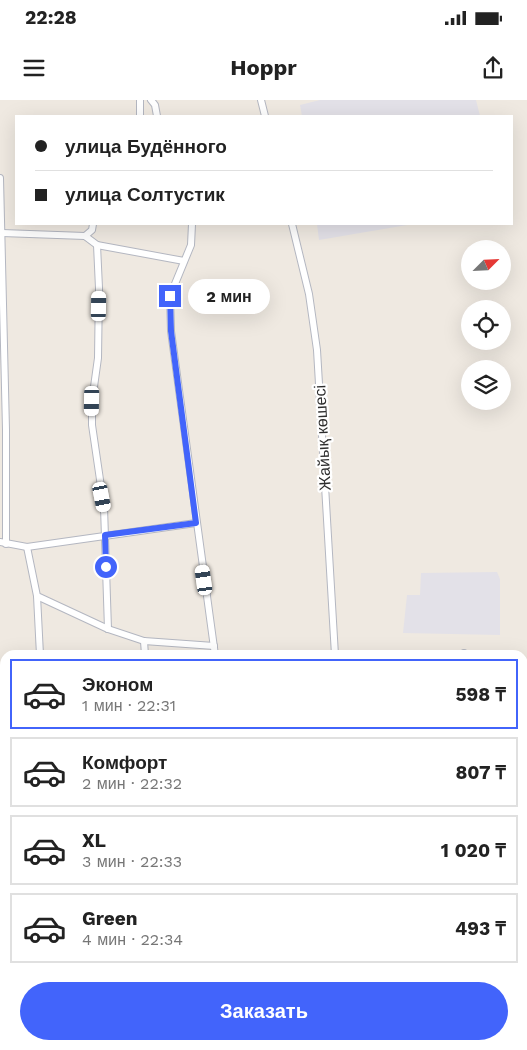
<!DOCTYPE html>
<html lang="ru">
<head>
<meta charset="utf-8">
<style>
	body { margin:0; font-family:"Work Sans",sans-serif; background:#f2f2f2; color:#222; height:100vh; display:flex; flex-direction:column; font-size:19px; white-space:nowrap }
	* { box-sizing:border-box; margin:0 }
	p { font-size:16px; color:#767676 }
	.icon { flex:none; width:28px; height:28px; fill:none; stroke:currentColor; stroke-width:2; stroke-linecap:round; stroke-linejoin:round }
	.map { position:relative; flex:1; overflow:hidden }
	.side { position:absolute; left:0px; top:550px; width:528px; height:400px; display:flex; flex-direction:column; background:#fff; border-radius:15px 15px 0 0; box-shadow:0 5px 20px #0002 }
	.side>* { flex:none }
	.top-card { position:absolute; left:15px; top:15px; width:498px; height:110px; border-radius:0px; box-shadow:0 5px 20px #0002; display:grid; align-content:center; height:110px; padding:0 20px; background:#fff }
	.needle { width:32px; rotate:66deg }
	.controls { position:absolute; left:461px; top:140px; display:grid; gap:10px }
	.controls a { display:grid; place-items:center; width:50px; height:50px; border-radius:50%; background:#fff; box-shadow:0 5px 20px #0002; font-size:25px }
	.end { position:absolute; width:22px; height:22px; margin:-11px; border:6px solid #4264fb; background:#fff; box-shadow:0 0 0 2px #fff }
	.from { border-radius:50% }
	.bubble { position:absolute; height:35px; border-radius:18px; background:#fff; box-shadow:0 5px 20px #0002; font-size:16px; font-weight:700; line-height:35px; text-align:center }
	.car { position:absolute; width:15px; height:30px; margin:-15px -8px; border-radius:6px; box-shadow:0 0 4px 1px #0007; background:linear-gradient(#fff 24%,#345 0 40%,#fff 0 76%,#345 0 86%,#fff 0) }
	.top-card b { display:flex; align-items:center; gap:18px; height:48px; font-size:19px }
	.top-card b+b { border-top:1px solid #e0e0e0 }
	.top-card i { width:12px; height:12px; background:#222 }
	ul { padding:9px 0 0; list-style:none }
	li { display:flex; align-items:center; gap:15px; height:70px; margin:0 10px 8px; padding:0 10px; border:2px solid #e0e0e0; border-radius:0px }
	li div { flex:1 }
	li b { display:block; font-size:19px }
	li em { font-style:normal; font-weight:700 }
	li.selected { border-color:#4264fb }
	li>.icon { width:45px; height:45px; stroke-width:1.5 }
	.primary-button { display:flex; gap:10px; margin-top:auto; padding:10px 20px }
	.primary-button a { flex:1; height:58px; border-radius:30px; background:#4264fb; color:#fff; font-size:20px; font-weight:700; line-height:58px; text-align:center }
	.status { display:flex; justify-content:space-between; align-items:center; height:35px; padding:0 25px; background:#fff; direction:ltr }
	.status svg { height:14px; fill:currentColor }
	header { display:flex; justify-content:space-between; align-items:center; height:65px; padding:0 20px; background:#fff; font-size:22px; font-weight:700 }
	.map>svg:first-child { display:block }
	.industrial { fill:#e3e1e8 }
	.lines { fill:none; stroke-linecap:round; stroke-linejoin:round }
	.minor-casing { stroke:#b4b7c1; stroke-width:8 }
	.minor { stroke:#fff; stroke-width:6 }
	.route { stroke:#4264fb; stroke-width:6 }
	.labels { text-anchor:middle; stroke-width:4.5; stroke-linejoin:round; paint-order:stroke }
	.street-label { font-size:16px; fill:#2e2e2e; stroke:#fff }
</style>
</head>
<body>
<div class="status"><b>22:28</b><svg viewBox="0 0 49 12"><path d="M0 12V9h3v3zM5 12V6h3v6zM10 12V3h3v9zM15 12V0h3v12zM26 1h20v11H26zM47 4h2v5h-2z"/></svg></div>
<header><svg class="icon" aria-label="menu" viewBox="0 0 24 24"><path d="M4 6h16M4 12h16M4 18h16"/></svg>Hoppr<svg class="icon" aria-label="share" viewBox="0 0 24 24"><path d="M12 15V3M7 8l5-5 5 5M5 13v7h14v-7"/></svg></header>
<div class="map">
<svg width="527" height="950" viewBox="0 0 527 950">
	<rect width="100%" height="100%" fill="#efe9e1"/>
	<g class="industrial">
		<path d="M320,0H476L480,16H302L300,5Z"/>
		<path d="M317,124H413L319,140Z"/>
		<path d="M497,472L500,479V535L403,533L407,495H420L421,473Z"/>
	</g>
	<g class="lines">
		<defs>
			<g id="minor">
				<path d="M140,0V16"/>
				<path d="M151,0L155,5L157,16"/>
				<path d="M261,0L265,16"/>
				<path d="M0,78L6,330V444"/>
				<path d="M192,124L191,145L170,196L171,231L215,555"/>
				<path d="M292,124L309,194L317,250L335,555"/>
				<path d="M2,133L85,136L97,145L184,161"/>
				<path d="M85,136L92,130L93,124"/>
				<path d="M97,145L99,188L98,258L92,301V325L104,407L108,529"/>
				<path d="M0,442L27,447L196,423"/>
				<path d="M27,447L37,496L108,529L144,541L214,546"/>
				<path d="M37,496L40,555"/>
				<path d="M144,541L145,555"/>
				<path d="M464,553V555"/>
				<path d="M0,711L5,716"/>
				<path d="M522,833H527"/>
				<path d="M0,885L5,902"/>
				<path d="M18,945L19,950"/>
				<path d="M87,945L88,950"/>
				<path d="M144,945L145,950"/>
				<path d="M214,945L215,950"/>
				<path d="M286,945V950"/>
				<path d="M354,945L355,950"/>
			</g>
		</defs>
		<use href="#minor" class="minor-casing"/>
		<use href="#minor" class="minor"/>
	</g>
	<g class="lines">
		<path class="route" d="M106,467L105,435L196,423L171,231L170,196"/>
	</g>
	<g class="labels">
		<g class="street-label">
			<text transform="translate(322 338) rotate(-93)" y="6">Жайық көшесі</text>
		</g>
	</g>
</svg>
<div class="controls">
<a><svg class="needle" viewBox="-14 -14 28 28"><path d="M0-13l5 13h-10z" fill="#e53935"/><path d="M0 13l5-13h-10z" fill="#767676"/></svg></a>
<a><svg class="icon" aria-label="locate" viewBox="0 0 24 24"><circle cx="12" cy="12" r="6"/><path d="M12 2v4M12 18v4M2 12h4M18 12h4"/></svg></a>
<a><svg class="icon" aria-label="layers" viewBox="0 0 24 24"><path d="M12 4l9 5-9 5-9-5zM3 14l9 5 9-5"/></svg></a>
</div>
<i class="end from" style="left:106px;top:467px"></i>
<i class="end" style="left:170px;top:196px"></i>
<div class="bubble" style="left:188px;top:179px;width:82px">2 мин</div>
<i class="car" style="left:99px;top:206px;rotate:1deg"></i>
<i class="car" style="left:92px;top:301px;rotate:181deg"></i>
<i class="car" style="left:102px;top:397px;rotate:169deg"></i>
<i class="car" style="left:204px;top:480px;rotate:352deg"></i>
<div class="top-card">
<b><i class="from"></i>улица Будённого</b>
<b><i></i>улица Солтустик</b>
</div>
<section class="side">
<ul>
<li class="selected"><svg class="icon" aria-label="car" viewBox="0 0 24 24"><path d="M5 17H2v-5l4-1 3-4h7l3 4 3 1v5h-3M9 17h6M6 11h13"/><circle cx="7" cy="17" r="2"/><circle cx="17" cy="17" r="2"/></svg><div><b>Эконом</b><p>1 мин · 22:31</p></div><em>598 ₸</em></li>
<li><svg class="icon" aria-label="car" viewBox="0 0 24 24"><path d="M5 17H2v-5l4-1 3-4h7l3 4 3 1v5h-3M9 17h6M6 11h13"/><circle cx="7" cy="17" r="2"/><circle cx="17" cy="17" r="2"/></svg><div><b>Комфорт</b><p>2 мин · 22:32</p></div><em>807 ₸</em></li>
<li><svg class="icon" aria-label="car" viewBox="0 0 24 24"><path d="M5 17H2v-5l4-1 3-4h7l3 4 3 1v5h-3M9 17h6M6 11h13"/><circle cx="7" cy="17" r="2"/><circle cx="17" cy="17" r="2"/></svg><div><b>XL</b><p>3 мин · 22:33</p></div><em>1 020 ₸</em></li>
<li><svg class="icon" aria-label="car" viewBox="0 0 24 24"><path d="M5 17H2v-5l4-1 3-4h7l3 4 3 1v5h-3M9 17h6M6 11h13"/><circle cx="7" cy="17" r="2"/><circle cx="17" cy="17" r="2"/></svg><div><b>Green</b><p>4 мин · 22:34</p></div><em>493 ₸</em></li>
</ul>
<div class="primary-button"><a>Заказать</a></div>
</section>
</div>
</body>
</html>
